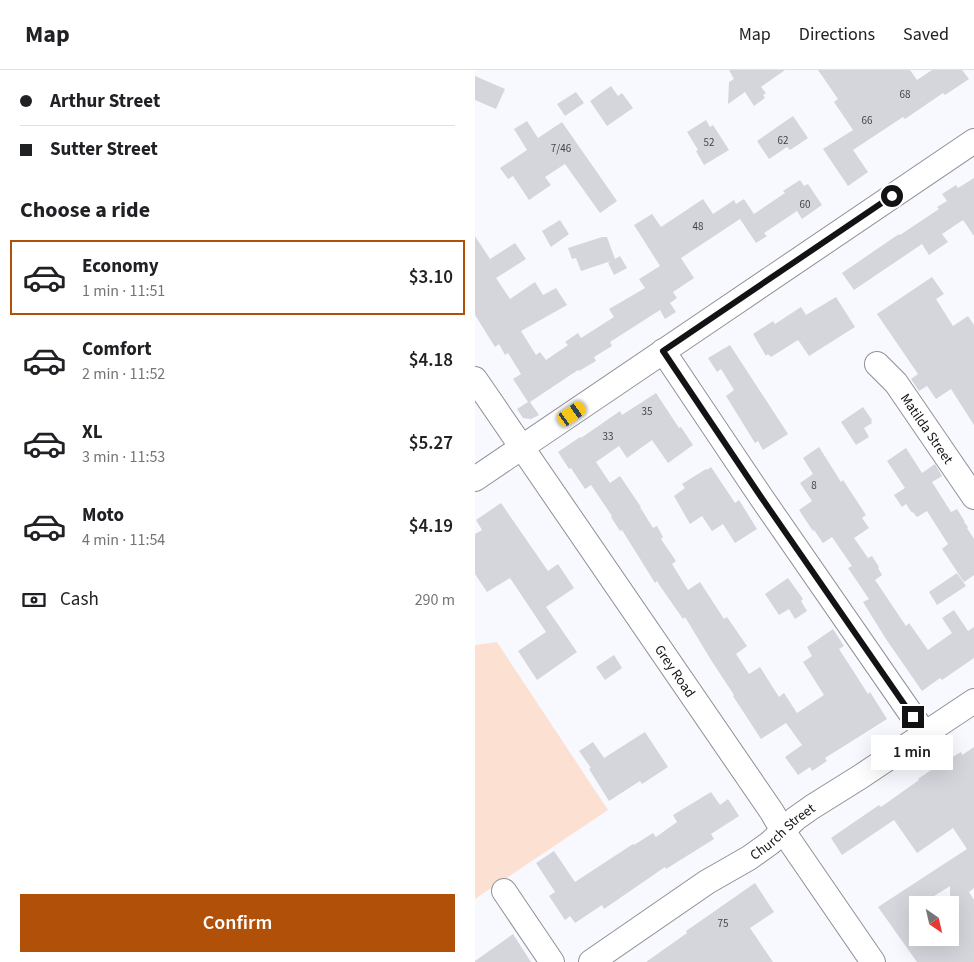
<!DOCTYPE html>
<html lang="en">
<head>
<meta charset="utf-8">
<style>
	body { margin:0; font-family:"Source Sans 3",sans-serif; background:#f6f6f6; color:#202124; height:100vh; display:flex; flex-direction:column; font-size:19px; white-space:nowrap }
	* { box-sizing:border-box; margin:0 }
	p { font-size:16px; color:#757577 }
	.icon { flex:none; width:28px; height:28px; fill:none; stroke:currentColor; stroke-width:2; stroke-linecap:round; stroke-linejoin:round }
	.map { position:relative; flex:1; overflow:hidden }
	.drawer { display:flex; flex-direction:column; background:#fff; width:475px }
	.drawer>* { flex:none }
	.banner { display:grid; align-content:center; height:110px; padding:0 20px; background:#fff }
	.needle { width:32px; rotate:146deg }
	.fabs { position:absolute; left:434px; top:826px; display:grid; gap:10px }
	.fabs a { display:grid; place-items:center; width:50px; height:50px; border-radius:0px; background:#fff; box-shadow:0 5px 20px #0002; font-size:25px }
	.end { position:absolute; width:22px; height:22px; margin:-11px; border:6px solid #131316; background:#fff; box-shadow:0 0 0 2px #fff }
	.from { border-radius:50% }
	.bubble { position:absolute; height:35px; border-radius:0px; background:#fff; box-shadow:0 5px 20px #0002; font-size:16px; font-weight:600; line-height:35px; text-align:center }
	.car { position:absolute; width:15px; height:30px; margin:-15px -8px; border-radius:6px; box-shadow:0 0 4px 1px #0007; background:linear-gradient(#f5c518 24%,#345 0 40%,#f5c518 0 76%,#345 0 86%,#f5c518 0) }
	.banner b { display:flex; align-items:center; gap:18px; height:48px; font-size:19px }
	.banner b+b { border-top:1px solid #e0e0e0 }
	.banner i { width:12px; height:12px; background:#202124 }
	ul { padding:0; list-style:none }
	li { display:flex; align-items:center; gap:15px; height:75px; margin:0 10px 8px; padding:0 10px; border:2px solid transparent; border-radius:0px }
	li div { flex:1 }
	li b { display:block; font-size:19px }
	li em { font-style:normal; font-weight:600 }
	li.on { border-color:#b15109 }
	li>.icon { width:45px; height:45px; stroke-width:1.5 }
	h2 { padding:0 20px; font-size:22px; line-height:60px }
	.pay { display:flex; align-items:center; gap:12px; height:55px; padding:0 20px; font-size:19px }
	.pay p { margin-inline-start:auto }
	.primary-button { display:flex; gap:10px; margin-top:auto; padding:10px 20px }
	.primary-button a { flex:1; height:58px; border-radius:0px; background:#b15109; color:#fff; font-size:20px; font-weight:600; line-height:58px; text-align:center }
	header { display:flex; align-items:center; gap:30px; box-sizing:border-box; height:70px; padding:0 25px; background:#fff; border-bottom:1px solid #e0e0e0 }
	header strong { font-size:24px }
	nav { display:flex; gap:28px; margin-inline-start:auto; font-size:18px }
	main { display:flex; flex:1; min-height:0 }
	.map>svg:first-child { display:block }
	.green { fill:#fce1d3 }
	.building { fill:#d4d6dc; fill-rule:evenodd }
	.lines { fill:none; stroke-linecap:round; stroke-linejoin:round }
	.minor-casing { stroke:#8f9096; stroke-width:26 }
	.minor { stroke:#fff; stroke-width:24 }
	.route { stroke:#131316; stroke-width:6 }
	.labels { text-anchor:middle; stroke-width:4; stroke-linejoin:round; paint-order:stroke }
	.number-label { font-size:11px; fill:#434448 }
	.street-label { font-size:14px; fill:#131316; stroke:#fff }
</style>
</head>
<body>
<header>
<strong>Map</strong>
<nav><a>Map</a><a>Directions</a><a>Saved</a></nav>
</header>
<main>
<section class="drawer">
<div class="banner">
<b><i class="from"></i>Arthur Street</b>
<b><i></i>Sutter Street</b>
</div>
<h2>Choose a ride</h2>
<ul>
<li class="on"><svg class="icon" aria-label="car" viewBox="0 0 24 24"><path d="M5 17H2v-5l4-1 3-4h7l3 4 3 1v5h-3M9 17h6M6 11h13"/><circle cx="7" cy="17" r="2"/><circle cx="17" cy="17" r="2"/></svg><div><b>Economy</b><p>1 min · 11:51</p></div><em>$3.10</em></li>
<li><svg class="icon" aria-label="car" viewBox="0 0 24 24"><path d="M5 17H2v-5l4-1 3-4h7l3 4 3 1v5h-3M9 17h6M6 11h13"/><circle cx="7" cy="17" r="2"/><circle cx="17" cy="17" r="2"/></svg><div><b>Comfort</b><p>2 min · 11:52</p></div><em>$4.18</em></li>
<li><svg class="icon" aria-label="car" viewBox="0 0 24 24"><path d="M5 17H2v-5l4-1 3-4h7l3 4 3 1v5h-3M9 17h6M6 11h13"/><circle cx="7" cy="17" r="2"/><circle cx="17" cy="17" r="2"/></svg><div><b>XL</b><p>3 min · 11:53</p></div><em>$5.27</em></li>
<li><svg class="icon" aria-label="car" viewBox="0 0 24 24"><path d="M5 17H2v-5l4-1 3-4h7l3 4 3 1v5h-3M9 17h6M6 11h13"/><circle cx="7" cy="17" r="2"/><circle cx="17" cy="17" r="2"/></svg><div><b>Moto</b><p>4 min · 11:54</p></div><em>$4.19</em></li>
</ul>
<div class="pay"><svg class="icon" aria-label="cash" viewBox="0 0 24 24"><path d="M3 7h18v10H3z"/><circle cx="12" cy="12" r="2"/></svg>Cash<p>290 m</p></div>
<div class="primary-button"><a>Confirm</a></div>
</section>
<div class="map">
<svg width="499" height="892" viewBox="0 0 499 892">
	<rect width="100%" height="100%" fill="#f8f9fe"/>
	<path class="green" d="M22,572L133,740L0,829V575Z"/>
	<g class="building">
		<path d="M254,0H310L286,17L291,23L288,25L290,28L279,36L270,22L253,34L254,12L259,9Z"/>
		<path d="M343,0H435L442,10L457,0H487L494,9L470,25L468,23L430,49L428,47L378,80L393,102L373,116L348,79L378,60L359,32L363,29Z"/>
		<path d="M0,6L30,19L21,39L0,30Z"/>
		<path d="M136,16L143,26L147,23L158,38L132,56L115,31Z"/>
		<path d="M101,22L109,33L90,46L82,34Z"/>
		<path d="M318,46L333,68L315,80L312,77L294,89L282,71Z"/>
		<path d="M231,50L235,57L238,55L254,80L229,95L221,81L223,80L212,62Z"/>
		<path d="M52,51L63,68L87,52L142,131L125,143L90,94L70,107L76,115L54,130L38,106L33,109L25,98L52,80L39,59Z"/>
		<path d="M499,108V166L488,150L467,164L473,172L454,185L447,174L379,220L367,203L424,164L425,165L464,139L462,137L472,131L467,124L481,115L483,118Z"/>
		<path d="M325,110L329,116L333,114L347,135L327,149L322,141L289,163L292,166L281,173L265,149L206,188L219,208L198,222L202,228L195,233L201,242L190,249L185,240L135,272L137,276L119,287L121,291L104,301L103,300L55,332L64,345L56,349L48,348L42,339L53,332L38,309L46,304L33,283L30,285L24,274L20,277L0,245V166L15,189L40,173L51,189L21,208L35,229L60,212L68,225L81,218L92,235L46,261L61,285L65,282L71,290L93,275L90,272L103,263L106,268L139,247L134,239L170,218L164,209L185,196L159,155L177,144L186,157L228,129L238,144L259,130L261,134L269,129L279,144L310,123L308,121Z"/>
		<path d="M85,150L94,164L76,177L67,161Z"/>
		<path d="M127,167H132L140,189L145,186L152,198L139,205L133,193L136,191L106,201L101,188L97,189L93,178Z"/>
		<path d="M457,207L469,224L461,229L478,256L493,246L499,255V355L476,319L461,329L452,316L444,321L436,309L443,304L402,244Z"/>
		<path d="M361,227L380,257L334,286L323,270L296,287L293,284L291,286L278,264L298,251L300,254L326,237L331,245Z"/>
		<path d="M255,275L313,364L288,380L283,371L280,373L251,326L259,320L246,299L242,302L233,288Z"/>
		<path d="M181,323L204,358L206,357L218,375L193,393L177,370L152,388L144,376L121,392L135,413L145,406L166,437H165L178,458L182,456L188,467L186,469L201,491L197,494L213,520L225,512L249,549L252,547L272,576L261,584L274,604L285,597L304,627L309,623L322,643L349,625L328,592L337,586L332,577L358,559L369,576L364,579L393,624L395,622L412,649L350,688L352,691L337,701L335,697L323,705L310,687L327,675L311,653L286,669L258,626L259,625L236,590L210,547L208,549L185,516L182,511L180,513L147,460L145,461L136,447L137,446L116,415L110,419L96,398L94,399L83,382L105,367L106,368L145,341L147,345Z"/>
		<path d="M388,337L397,350L396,351L397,353L389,358L394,367L381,375L366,352Z"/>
		<path d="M344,377L366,412L368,410L391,445L387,448L394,458L379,468L393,488L397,486L404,497L403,498L407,505L400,510L431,556L434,553L453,580L477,563L467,548L479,540L493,561L499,557V588L467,610L465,608L447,621L411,569L388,532L394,529L373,498L377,496L357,467L348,473L339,460L338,461L324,440L337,431L325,413L338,404L328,388Z"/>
		<path d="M431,378L447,403L460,394L467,406L457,412L476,442L482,439L490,452H489L493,457L492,458L499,469V505L489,512L467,479L473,474L452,441L442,447L438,442L437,443L431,434L427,437L419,425L430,418L412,391Z"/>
		<path d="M236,397L260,433L264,430L282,459L260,473L248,454L237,461L227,446L215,454L199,426L210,418L207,414L231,399L232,400Z"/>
		<path d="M26,433L73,501L83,494L99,518L71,537L102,582L62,610L43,581L71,562L35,508L12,522L0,504V464L7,460L1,450Z"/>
		<path d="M482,503L491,516L462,535L454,522Z"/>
		<path d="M313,508L328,529L326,531L332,541L320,549L314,539L304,545L290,524Z"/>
		<path d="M139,585L147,598L130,610L121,597Z"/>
		<path d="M170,662L193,697L167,714L165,711L134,731L114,699L116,698L104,681L118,672L129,688Z"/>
		<path d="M499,677V818L494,822L499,830V892H442L403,837L492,779L478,758L442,783L419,750L367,785L356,768L404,735L406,737L444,710L443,709L459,698L486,682L487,685ZM475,816V868H442V835H445Z"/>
		<path d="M236,722L245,735L253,729L264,746L236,764L239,769L191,799L190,797L129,839L127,835L100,853L95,846L90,850L74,826L80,822L61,793L79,781L100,812L158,774L159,775L178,763L181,767L202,752L198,745Z"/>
		<path d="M280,813L299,842L275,858L298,892H171L212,863L211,861Z"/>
		<path d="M38,864L56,892H0V891Z"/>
	</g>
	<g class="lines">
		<defs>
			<g id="minor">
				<path d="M188,281L286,427L450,664"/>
				<path id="s1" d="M402,294L421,313L499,427"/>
				<path id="s2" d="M0,309L297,742L308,761L398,892"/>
				<path d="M0,409C167,297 332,183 499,71"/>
				<path d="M29,821L77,892"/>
				<path id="s3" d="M116,892L232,812L274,788L295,773L320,749L337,737L385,707L499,631"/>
			</g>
		</defs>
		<use href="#minor" class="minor-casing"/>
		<use href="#minor" class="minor"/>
	</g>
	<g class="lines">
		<path class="route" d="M417,126L188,281L286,427L438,647"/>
	</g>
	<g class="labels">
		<g class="number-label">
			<text x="430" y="28">68</text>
			<text x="392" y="54">66</text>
			<text x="308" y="74">62</text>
			<text x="234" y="76">52</text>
			<text x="86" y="82">7/46</text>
			<text x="330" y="138">60</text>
			<text x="223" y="160">48</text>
			<text x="172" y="345">35</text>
			<text x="133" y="370">33</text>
			<text x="339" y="419">8</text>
			<text x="248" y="857">75</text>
		</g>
		<g class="street-label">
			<text dy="5" stroke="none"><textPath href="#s1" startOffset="82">Matilda Street</textPath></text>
			<text dy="5" stroke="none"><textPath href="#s2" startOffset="354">Grey Road</textPath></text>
			<text dy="5" stroke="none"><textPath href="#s3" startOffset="232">Church Street</textPath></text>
		</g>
	</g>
</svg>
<div class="fabs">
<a><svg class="needle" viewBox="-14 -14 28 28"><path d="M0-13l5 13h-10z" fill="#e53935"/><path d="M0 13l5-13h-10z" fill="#757577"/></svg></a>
</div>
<i class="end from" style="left:417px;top:126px"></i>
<i class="end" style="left:438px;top:647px"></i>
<div class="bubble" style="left:396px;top:665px;width:82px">1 min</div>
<i class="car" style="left:97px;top:344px;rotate:55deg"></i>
</div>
</main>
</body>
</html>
